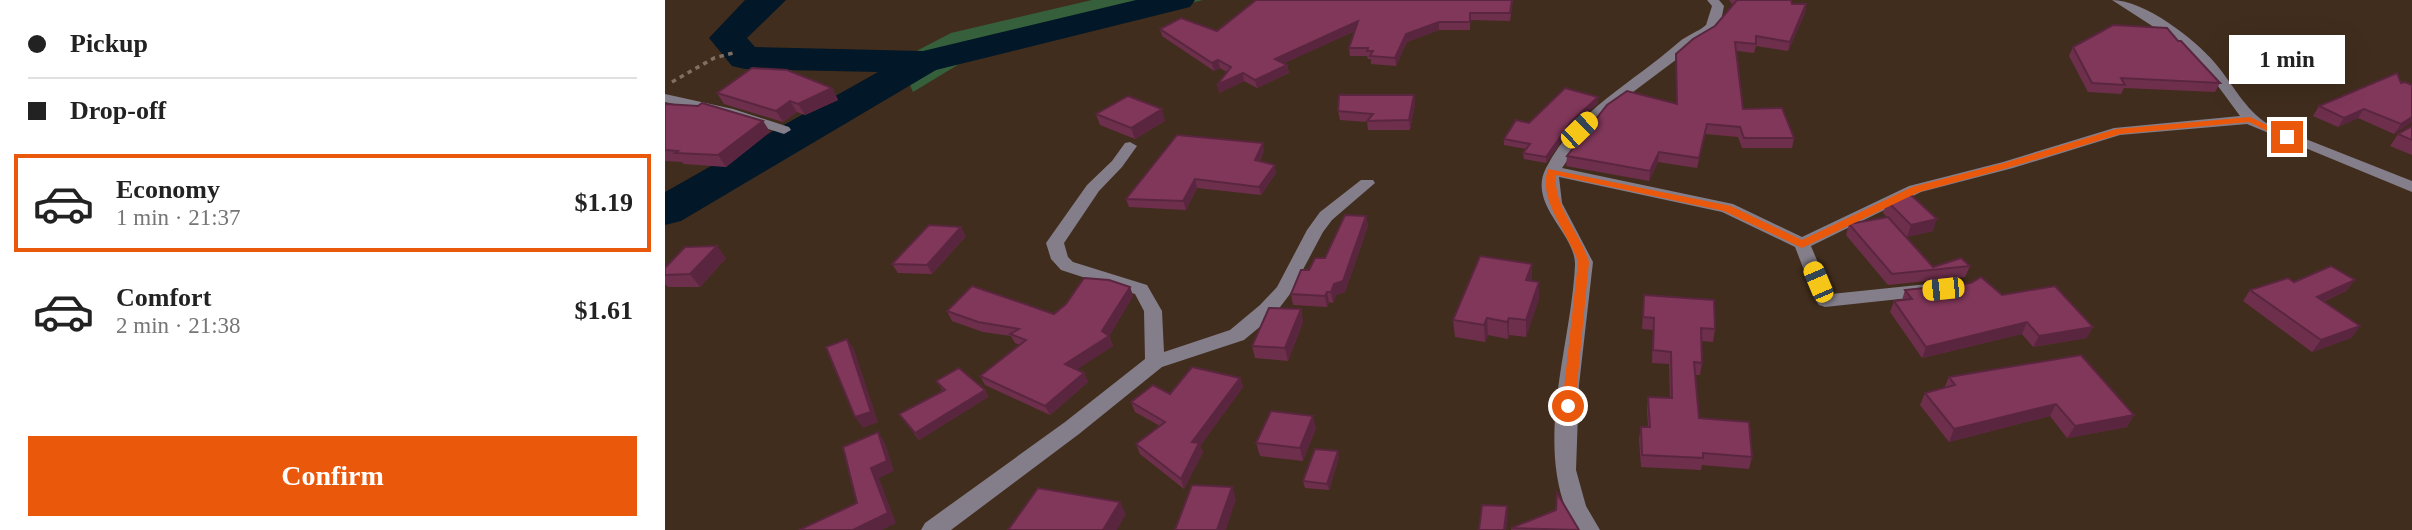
<!DOCTYPE html>
<html lang="en">
<head>
<meta charset="utf-8">
<style>
	body { margin:0; font-family:"Times New Roman",serif; background:#f2f2f2; color:#222; height:100vh; display:flex; flex-direction:column; font-size:26px; white-space:nowrap }
	* { box-sizing:border-box; margin:0 }
	p { font-size:23px; color:#767676 }
	.icon { flex:none; width:38px; height:38px; fill:none; stroke:currentColor; stroke-width:2; stroke-linecap:round; stroke-linejoin:round }
	.map { position:relative; flex:1; overflow:hidden }
	.drawer { display:flex; flex-direction:column; background:#fff; width:665px }
	.drawer>* { flex:none }
	.hud { display:grid; align-content:center; height:154px; padding:0 28px; background:#fff }
	.end { position:absolute; width:32px; height:32px; margin:-16px; border:9px solid #ea580c; background:#fff; box-shadow:0 0 0 4px #fff }
	.from { border-radius:50% }
	.bubble { position:absolute; height:49px; border-radius:0px; background:#fff; box-shadow:0 7px 28px #0002; font-size:23px; font-weight:600; line-height:49px; text-align:center }
	.car { position:absolute; width:21px; height:42px; margin:-21px -10px; border-radius:9px; box-shadow:0 0 5px 2px #0007; background:linear-gradient(#f5c518 24%,#345 0 40%,#f5c518 0 76%,#345 0 86%,#f5c518 0) }
	.hud b { display:flex; align-items:center; gap:24px; height:66px; font-size:26px }
	.hud b+b { border-top:2px solid #e0e0e0 }
	.hud i { width:18px; height:18px; background:#222 }
	ul { padding:0; list-style:none }
	li { display:flex; align-items:center; gap:21px; height:98px; margin:0 14px 10px; padding:0 14px; border:4px solid transparent; border-radius:0px }
	li div { flex:1 }
	li b { display:block; font-size:26px }
	li em { font-style:normal; font-weight:600 }
	li.current { border-color:#ea580c }
	li>.icon { width:63px; height:63px; stroke-width:1.5 }
	.action { display:flex; gap:14px; margin-top:auto; padding:14px 28px }
	.action a { flex:1; height:80px; border-radius:0px; background:#ea580c; color:#fff; font-size:28px; font-weight:600; line-height:80px; text-align:center }
	main { display:flex; flex:1; min-height:0 }
	.map>svg:first-child { display:block }
	.green { fill:#36603b }
	.lines { fill:none; stroke-linecap:round; stroke-linejoin:round }
	.river { fill:#021728; fill-rule:evenodd }
	.path { stroke:#817062; stroke-width:3.5; stroke-dasharray:4.5 4.5; stroke-linecap:butt }
	.minor { fill:#837e8a; fill-rule:evenodd }
	.wall { fill:#6e2f4d }
	.shaded-wall { fill:#5a263f }
	.building { fill:#80375a; stroke:#5a263f; stroke-width:2 }
	.route { fill:#ea580c }
</style>
</head>
<body>
<main>
<section class="drawer">
<div class="hud">
<b><i class="from"></i>Pickup</b>
<b><i></i>Drop-off</b>
</div>
<ul>
<li class="current"><svg class="icon" aria-label="car" viewBox="0 0 24 24"><path d="M5 17H2v-5l4-1 3-4h7l3 4 3 1v5h-3M9 17h6M6 11h13"/><circle cx="7" cy="17" r="2"/><circle cx="17" cy="17" r="2"/></svg><div><b>Economy</b><p>1 min · 21:37</p></div><em>$1.19</em></li>
<li><svg class="icon" aria-label="car" viewBox="0 0 24 24"><path d="M5 17H2v-5l4-1 3-4h7l3 4 3 1v5h-3M9 17h6M6 11h13"/><circle cx="7" cy="17" r="2"/><circle cx="17" cy="17" r="2"/></svg><div><b>Comfort</b><p>2 min · 21:38</p></div><em>$1.61</em></li>
</ul>
<div class="action"><a>Confirm</a></div>
</section>
<div class="map">
<svg width="1747" height="530" viewBox="0 0 1747 530">
	<rect width="100%" height="100%" fill="#402d1d"/>
	<path class="green" d="M427,0H538L314,52L248,92L234,60L286,33Z"/>
	<g class="lines">
		<path class="river" d="M80,0H121L82,38L90,47L258,51L471,0H530L525,7L271,70L16,221L0,225V192L213,72L80,69L67,66L44,38Z"/>
		<path class="path" d="M7,82L49,58L68,53"/>
		<g class="minor">
			<path d="M1042,0H1054L1059,6L1056,21L1047,33L1025,46L1012,59L940,113L917,139L897,168L1068,204L1137,237L1244,186L1338,162L1449,128L1575,116L1539,67L1512,42L1447,0C1479,0 1530,39 1550,63C1568,84 1580,110 1603,124L1747,181V192L1582,124L1455,135L1348,168L1256,192L1146,246L1166,294L1263,284L1272,290L1263,296L1160,307L1154,305L1151,301L1130,247L1057,212L894,177L897,203L928,262L914,385L911,470L921,506L935,530H911C865,451 906,351 910,265C911,233 862,205 881,168C911,110 969,82 1014,42C1022,35 1033,32 1041,25L1047,6Z"/>
			<path d="M0,94L68,109L124,127L126,130L119,134L59,115L0,102Z"/>
			<path d="M465,142L472,146L457,167L434,191L399,243L403,257L408,262L482,285L497,311L499,352L565,330L595,305L612,287L642,230L655,212L696,180H708L710,183L667,220L658,232L625,294L609,315L579,340L497,367L414,434L286,530H256L260,523L400,422L480,359L479,311L470,294L396,270L386,259L381,243L422,185L447,161L460,143Z"/>
		</g>
	</g>
	<g class="wall">
		<path d="M848,0L845,21L805,20V30H774L742,42L731,66L706,64V59H703L702,56H685L684,48L690,31L619,63L622,65L624,73L592,88L579,81L554,93L562,72L555,68L549,71L497,36L495,29L552,31Z"/>
		<path d="M1064,0H1126L1127,4H1141L1140,13L1123,51L1091,46L1089,53L1072,51L1078,109L1129,138L1127,148H1077L1073,137L1040,134L1032,168L993,162L984,181L901,166L902,156L1011,104V54L1050,26L1068,5Z"/>
		<path d="M1513,41L1555,83L1550,92L1459,88L1456,94L1423,92L1404,56L1408,47Z"/>
		<path d="M1736,83L1747,85V122L1729,134L1693,118L1673,127L1648,116L1654,106Z"/>
		<path d="M167,88L173,100L140,115L132,112L118,122L59,104L52,93Z"/>
		<path d="M749,95L750,104L745,130H703L702,122L675,120L673,111Z"/>
		<path d="M933,97V103L906,128L881,163L859,159L858,153L861,149L839,145V139L864,123Z"/>
		<path d="M0,104L98,121L105,132L61,167L19,164L17,162L0,161Z"/>
		<path d="M431,114L500,121L470,139L435,125Z"/>
		<path d="M1747,126V155L1725,146L1733,134Z"/>
		<path d="M599,151L595,161L611,173L596,195L532,188L521,210L464,207L461,199Z"/>
		<path d="M1222,201L1268,231L1242,237L1233,228L1268,267L1305,266L1300,277L1223,285L1181,235L1184,224L1222,217L1218,213Z"/>
		<path d="M701,216L703,226L680,292L671,295L668,303L664,302L662,307L628,305L626,294L644,270L660,258Z"/>
		<path d="M301,236L267,274L233,273L227,264Z"/>
		<path d="M61,258L35,287H3L0,284V268Z"/>
		<path d="M1690,280L1681,291L1658,302L1695,326L1686,338L1647,352L1578,301L1585,290L1629,282Z"/>
		<path d="M867,281L874,299L861,337L844,335L843,339L823,335L820,342L790,337L788,320Z"/>
		<path d="M465,287L468,296L444,336L448,346L412,369L419,373L423,382L385,415L320,385L315,376L355,345L350,343L346,336L318,332L287,321L282,311L389,314Z"/>
		<path d="M1240,290L1337,295L1422,338L1368,347L1357,334L1257,358L1225,312L1229,301L1237,300Z"/>
		<path d="M979,295L1050,329L1048,342L1036,341L1037,363L1035,375H1030L1034,418L1087,457L1084,469L1037,465L1036,470L976,467L974,439L976,427H983L982,409L983,397H1005L1004,364L987,363L988,330L977,329Z"/>
		<path d="M636,309L638,322L623,361L590,358L587,346Z"/>
		<path d="M1284,377L1469,415L1462,427L1402,438L1385,416L1284,442L1255,405L1260,393L1279,388Z"/>
		<path d="M575,378L578,387L535,446L538,452L519,489L475,454L471,444L495,426L470,412L466,402Z"/>
		<path d="M271,381L320,390L323,397L254,440L234,414L278,391Z"/>
		<path d="M651,428L638,461L595,456L591,443Z"/>
		<path d="M674,457L664,490L640,488L638,481Z"/>
		<path d="M846,528L914,530H846Z"/>
	</g>
	<g class="shaded-wall">
		<path d="M1141,4L1140,13L1123,51L1125,42Z"/>
		<path d="M693,21L694,29L611,67L610,59Z"/>
		<path d="M774,22V30L742,42L731,66L730,58L741,34Z"/>
		<path d="M553,60L555,68L549,71L547,63Z"/>
		<path d="M622,65L624,73L592,88L590,80Z"/>
		<path d="M578,73L579,81L554,93L552,85Z"/>
		<path d="M167,88L173,100L140,115L133,104Z"/>
		<path d="M749,95L750,104L745,130L744,120Z"/>
		<path d="M933,97V103L906,128L881,163V157L906,122Z"/>
		<path d="M125,101L132,112L118,122L111,111Z"/>
		<path d="M497,109L500,121L470,139L466,128Z"/>
		<path d="M1699,109L1693,118L1673,127L1679,118Z"/>
		<path d="M1747,117V122L1729,134L1736,124Z"/>
		<path d="M98,121L105,132L61,167L53,155Z"/>
		<path d="M598,143L599,151L592,168L590,160Z"/>
		<path d="M994,152L993,162L984,181L985,171Z"/>
		<path d="M610,165L611,173L596,195L594,187Z"/>
		<path d="M530,179L532,188L521,210L518,201Z"/>
		<path d="M701,216L703,226L680,292L671,295L668,303L666,292L669,284Z"/>
		<path d="M1272,219L1268,231L1242,237L1246,225Z"/>
		<path d="M296,227L301,236L267,274L262,265Z"/>
		<path d="M52,246L61,258L35,287L25,274Z"/>
		<path d="M867,264V281L861,280Z"/>
		<path d="M1690,280L1681,291L1643,308L1652,297Z"/>
		<path d="M874,282V299L861,337V320Z"/>
		<path d="M465,287L468,296L444,337L448,346L405,374L400,364L437,331Z"/>
		<path d="M662,292L664,302L662,307L660,296Z"/>
		<path d="M636,309L638,322L623,361L620,348Z"/>
		<path d="M822,318L823,335L820,342L819,325Z"/>
		<path d="M844,318V335L843,339L842,322Z"/>
		<path d="M1362,322L1357,334L1257,358L1261,347Z"/>
		<path d="M1695,326L1686,338L1647,352L1656,340Z"/>
		<path d="M1428,327L1422,338L1368,347L1374,336Z"/>
		<path d="M182,339L189,349L213,422L198,428L190,417Z"/>
		<path d="M419,373L423,382L385,415L380,406Z"/>
		<path d="M575,378L578,387L535,446L538,452L519,489L516,479L527,442Z"/>
		<path d="M320,390L323,397L254,440L250,433Z"/>
		<path d="M1391,404L1385,416L1284,442L1289,429Z"/>
		<path d="M1469,415L1462,427L1402,438L1410,426Z"/>
		<path d="M648,416L651,428L638,461L635,448Z"/>
		<path d="M213,432L220,443L229,471L214,478L231,523L217,530H188L206,468Z"/>
		<path d="M673,451L674,457L664,490L662,484Z"/>
		<path d="M567,487L571,499L561,530H552Z"/>
		<path d="M455,502L461,514L452,530H438Z"/>
		<path d="M842,506L843,518L841,530H839Z"/>
	</g>
	<g class="building">
		<path d="M591,0H847L845,13H805V22H774L741,34L730,58L705,56L708,51H702L703,48H684L693,21L610,59L622,65L590,80L578,73L552,85L566,67L553,60L547,63L495,29L516,18L552,31Z"/>
		<path d="M1072,0H1126L1127,4H1141L1125,42L1091,36V44L1070,42L1078,109L1117,108L1129,138H1079L1075,127L1042,124L1034,158L994,152L985,171L902,156L942,105L962,91L1012,104L1011,54L1028,39L1050,26Z"/>
		<path d="M1448,25L1502,28L1513,41H1516L1555,83L1456,78L1460,85L1427,83L1408,47Z"/>
		<path d="M87,68L122,70L167,88L133,104L125,101L111,111L52,93Z"/>
		<path d="M1732,73L1736,83L1740,82L1747,85V117L1736,124L1699,109L1679,118L1654,106Z"/>
		<path d="M900,88L933,97L906,122L881,157L858,153L865,144L839,139L851,120L864,123Z"/>
		<path d="M674,95H749L744,120L702,121L708,114L673,111Z"/>
		<path d="M463,96L497,109L466,128L431,114Z"/>
		<path d="M37,103L98,121L53,155L10,153L13,151L0,150V104L33,106Z"/>
		<path d="M1747,126V140L1733,134Z"/>
		<path d="M512,135L598,143L590,160L610,165L594,187L530,179L518,201L461,199Z"/>
		<path d="M1246,195L1272,219L1246,225L1222,201Z"/>
		<path d="M680,215L701,216L678,281L669,284L666,292H662L660,296L626,294L636,270H644L650,258H660Z"/>
		<path d="M1223,217L1268,267L1296,258L1305,266L1227,274L1184,224Z"/>
		<path d="M264,225L296,227L262,265L227,264Z"/>
		<path d="M52,246L25,274L0,275V268L20,247Z"/>
		<path d="M815,256L867,264L861,280L874,282L861,320L844,318L842,322L822,318L819,325L788,320Z"/>
		<path d="M1666,266L1690,280L1652,297L1695,326L1656,340L1585,290L1623,278L1629,282Z"/>
		<path d="M1316,277L1337,295L1390,286L1428,327L1374,336L1362,322L1261,347L1229,301L1247,299L1240,290L1306,283Z"/>
		<path d="M419,278L444,280L465,287L437,331L444,336L400,364L419,373L380,406L315,376L361,340L345,334L354,329L313,322L282,311L307,286L389,314L401,304Z"/>
		<path d="M979,295L1049,300L1050,329L1036,328L1037,363L1029,362L1034,418L1084,422L1087,457L1038,453V458L977,455L976,427H985L983,397L1007,398L1006,352L988,350L989,318L978,317Z"/>
		<path d="M604,308L636,309L620,348L587,346Z"/>
		<path d="M182,339L206,412L190,417L161,347Z"/>
		<path d="M1416,355L1469,415L1410,426L1391,404L1289,429L1260,393L1290,385L1284,377Z"/>
		<path d="M527,367L575,378L527,442L534,443L516,479L471,444L500,422L466,402L488,385L505,394Z"/>
		<path d="M294,368L320,390L250,433L234,414L280,390L271,381Z"/>
		<path d="M606,411L648,416L635,448L591,443Z"/>
		<path d="M213,432L222,461L206,468L223,513L188,530H134L192,503L178,447Z"/>
		<path d="M650,449L673,451L662,484L638,481Z"/>
		<path d="M527,485L567,487L552,530H510Z"/>
		<path d="M373,488L455,502L438,530H343Z"/>
		<path d="M892,493L914,530L846,528L891,510Z"/>
		<path d="M817,505L842,506L839,530H814Z"/>
	</g>
	<path class="route" d="M1585,117L1627,137L1619,139L1584,122L1455,134L1346,167L1254,192L1137,248L1059,211L891,175C888,206 916,234 924,262L910,406L903,411L897,406L913,262C904,233 872,200 883,169L1066,206L1137,240L1247,187L1339,163L1451,129Z"/>
</svg>
<i class="end from" style="left:903px;top:406px"></i>
<i class="end" style="left:1622px;top:137px"></i>
<div class="bubble" style="left:1564px;top:35px;width:116px">1 min</div>
<i class="car" style="left:914px;top:130px;rotate:46deg"></i>
<i class="car" style="left:1153px;top:282px;rotate:337deg"></i>
<i class="car" style="left:1278px;top:289px;rotate:264deg"></i>
</div>
</main>
</body>
</html>
